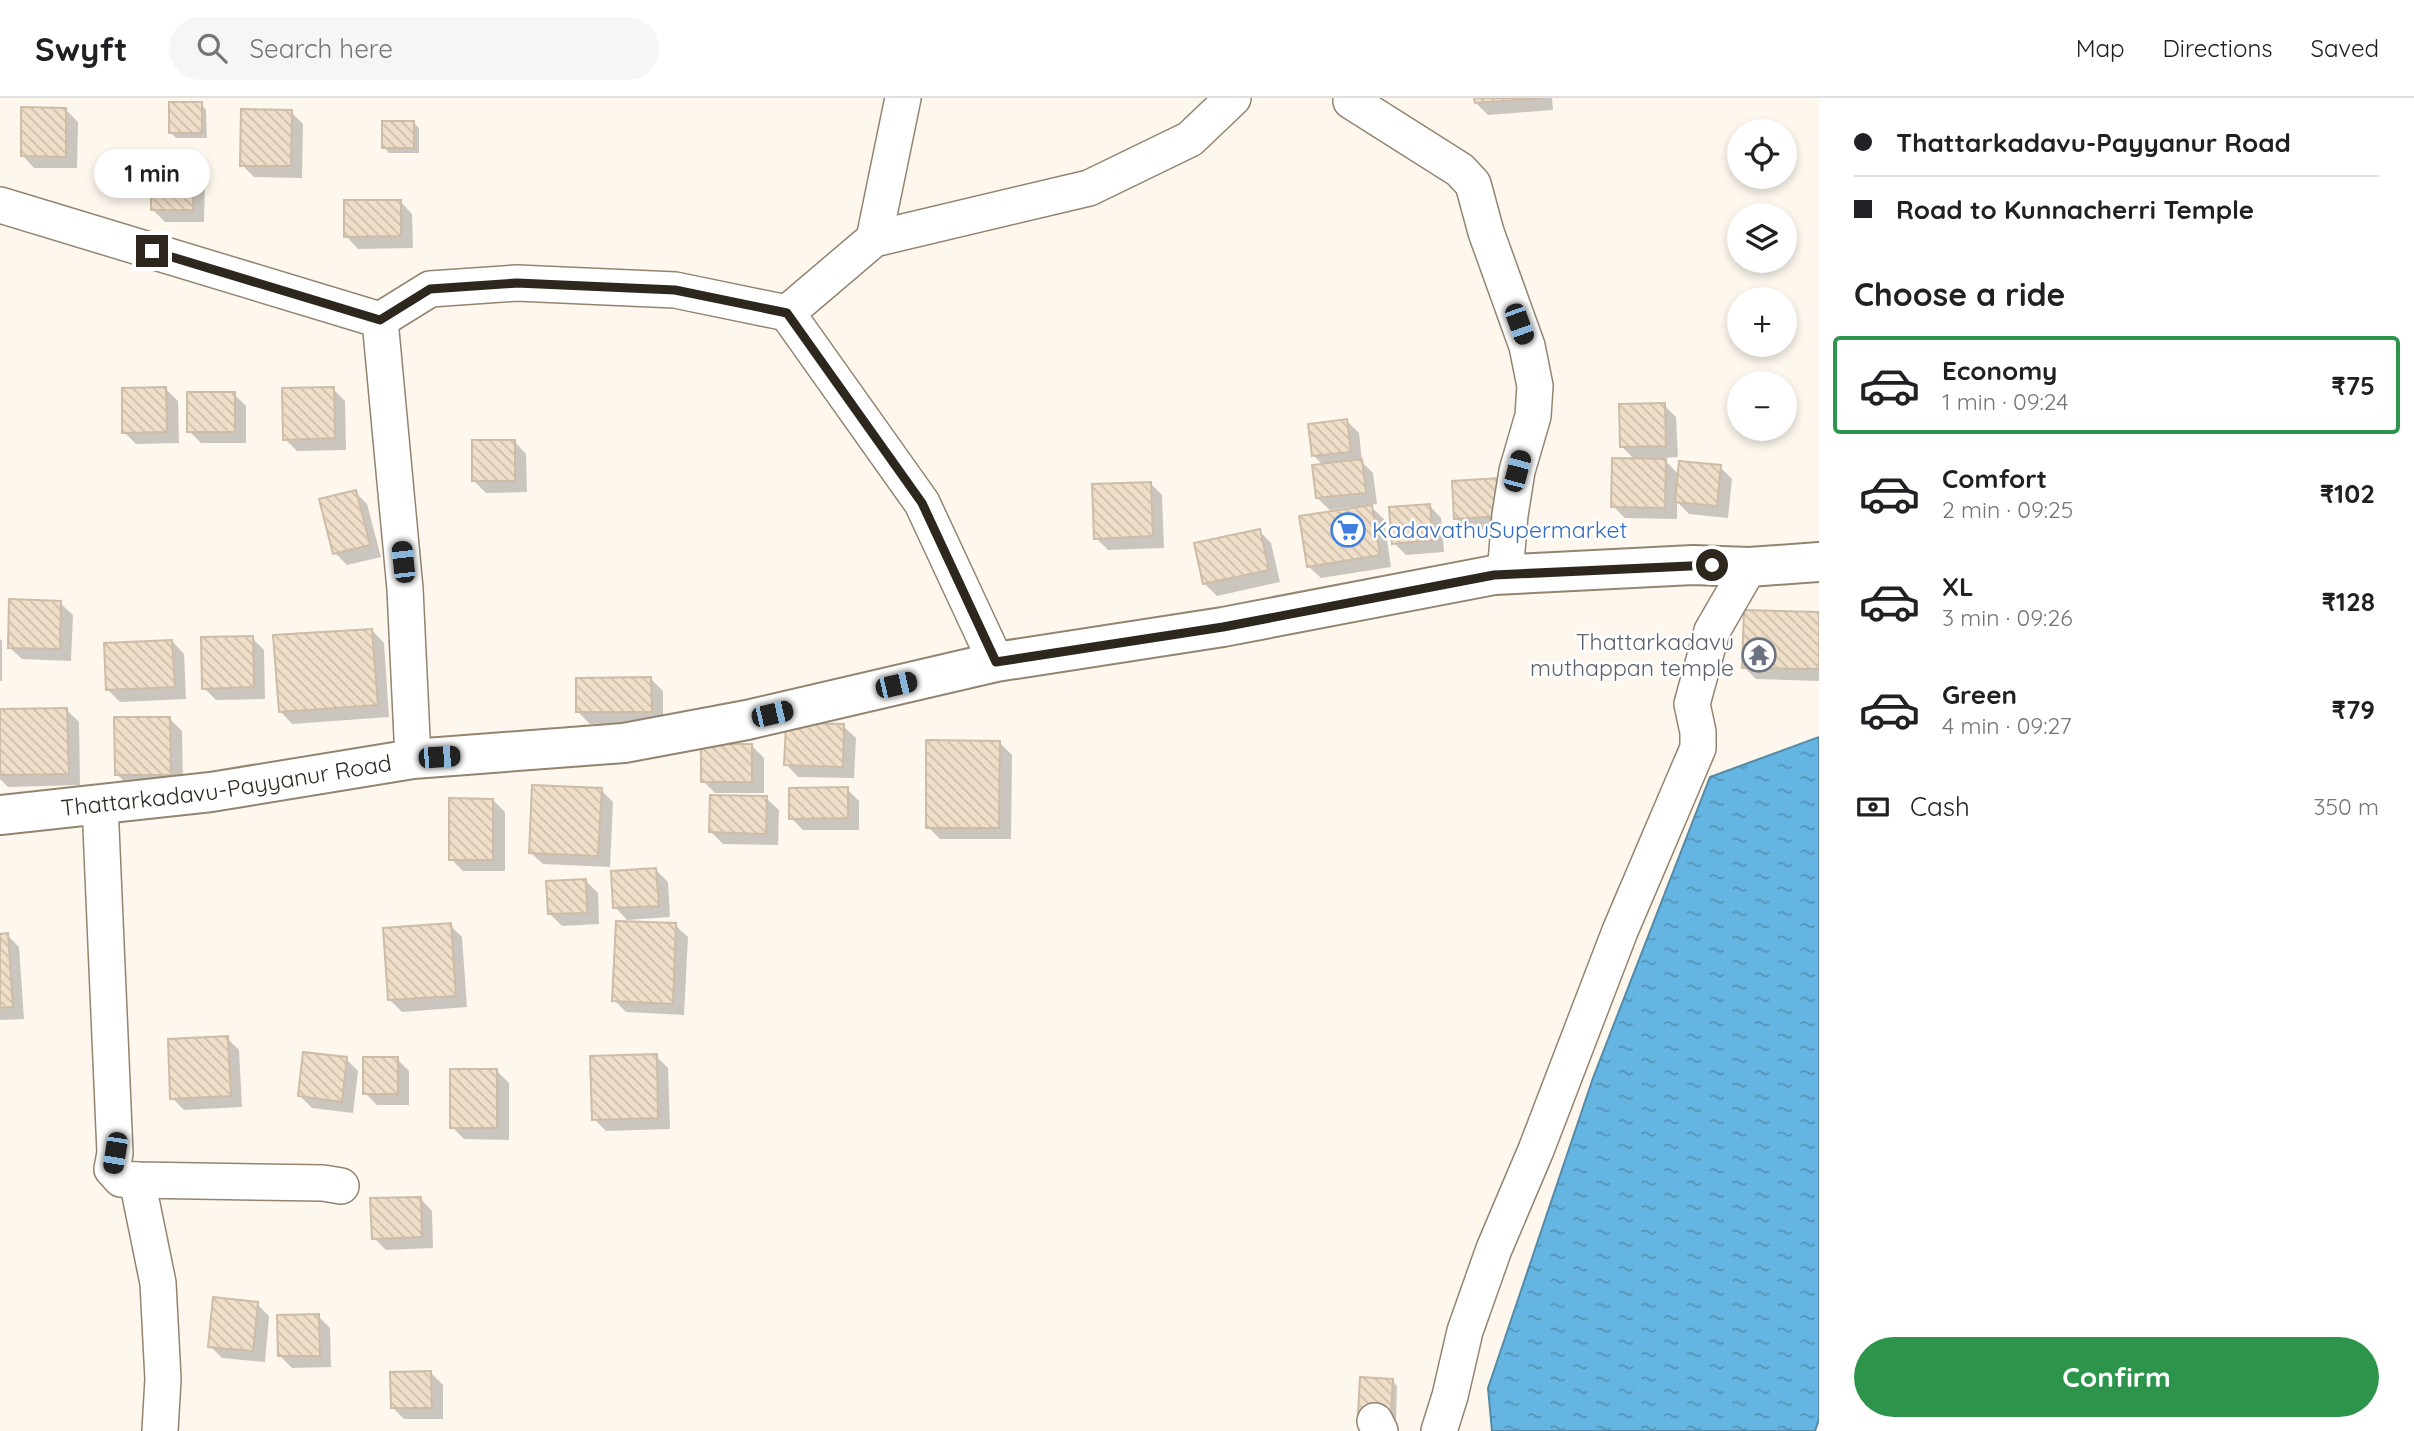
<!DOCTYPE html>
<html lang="en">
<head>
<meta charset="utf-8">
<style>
	body { margin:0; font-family:Quicksand,sans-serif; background:#f6f6f6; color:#202124; height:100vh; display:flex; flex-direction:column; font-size:26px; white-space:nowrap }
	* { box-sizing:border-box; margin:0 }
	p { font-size:23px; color:#757577 }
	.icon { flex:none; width:38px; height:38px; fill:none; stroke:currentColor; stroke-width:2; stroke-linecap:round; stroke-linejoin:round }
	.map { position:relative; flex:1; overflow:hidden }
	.side { display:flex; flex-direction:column; background:#fff; width:595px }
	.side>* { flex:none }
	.guide { display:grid; align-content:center; height:154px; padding:0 35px; background:#fff }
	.controls { position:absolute; left:1727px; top:21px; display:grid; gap:14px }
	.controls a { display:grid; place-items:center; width:70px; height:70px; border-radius:50%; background:#fff; box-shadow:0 4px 10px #0003; font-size:35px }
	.end { position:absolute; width:32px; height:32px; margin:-16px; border:9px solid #2d271e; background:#fff; box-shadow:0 0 0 4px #fff }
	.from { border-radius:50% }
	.bubble { position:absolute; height:49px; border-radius:24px; background:#fff; box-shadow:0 4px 10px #0003; font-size:23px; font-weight:800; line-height:49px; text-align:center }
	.car { position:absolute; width:21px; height:42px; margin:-21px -10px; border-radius:9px; box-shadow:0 0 5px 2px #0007; background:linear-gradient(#222 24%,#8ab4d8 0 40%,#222 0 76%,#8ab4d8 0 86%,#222 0) }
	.guide b { display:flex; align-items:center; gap:24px; height:66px; font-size:26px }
	.guide b+b { border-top:2px solid #e0e0e0 }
	.guide i { width:18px; height:18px; background:#202124 }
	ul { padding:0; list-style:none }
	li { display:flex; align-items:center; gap:21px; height:98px; margin:0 14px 10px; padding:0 21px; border:4px solid transparent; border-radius:7px }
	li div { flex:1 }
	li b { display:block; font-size:26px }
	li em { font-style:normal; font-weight:800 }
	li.current { border-color:#2d954b }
	li>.icon { width:63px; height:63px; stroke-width:1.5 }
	h2 { padding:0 35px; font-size:32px; line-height:84px }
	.pay { display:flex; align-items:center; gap:18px; height:77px; padding:0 35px; font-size:26px }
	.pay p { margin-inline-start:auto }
	.primary-button { display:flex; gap:14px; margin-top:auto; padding:14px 35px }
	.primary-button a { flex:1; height:80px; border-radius:42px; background:#2d954b; color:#fff; font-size:28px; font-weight:800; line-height:80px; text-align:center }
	header { display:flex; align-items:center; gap:42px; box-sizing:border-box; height:98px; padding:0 35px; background:#fff; border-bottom:2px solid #e0e0e0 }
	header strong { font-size:33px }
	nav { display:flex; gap:38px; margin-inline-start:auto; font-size:24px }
	.search { width:490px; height:63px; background:#f6f6f6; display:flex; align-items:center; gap:18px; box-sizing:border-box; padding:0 24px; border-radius:38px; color:#757577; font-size:26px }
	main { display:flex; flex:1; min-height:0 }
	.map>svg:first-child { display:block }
	.water { fill:url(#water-ripples); stroke:#548aa7; stroke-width:2 }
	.shadow { fill:#0003 }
	.building { fill:url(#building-back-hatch); stroke:#cdbda8; stroke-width:2 }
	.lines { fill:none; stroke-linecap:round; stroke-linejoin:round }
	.minor-casing { stroke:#938470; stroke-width:38 }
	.major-casing { stroke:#938470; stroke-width:42 }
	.minor { stroke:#fff; stroke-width:35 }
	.major { stroke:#fff; stroke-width:38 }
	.route { stroke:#2d271e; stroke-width:9 }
	.labels { text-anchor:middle; stroke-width:5; stroke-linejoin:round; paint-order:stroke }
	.shop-label { font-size:23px; fill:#366cbe; stroke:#fff; text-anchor:start }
	.worship-label { font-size:23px; fill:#5b616d; stroke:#fff; text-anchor:end }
	.street-label { font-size:23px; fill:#2d271e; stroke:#fff }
</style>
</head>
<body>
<header>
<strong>Swyft</strong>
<div class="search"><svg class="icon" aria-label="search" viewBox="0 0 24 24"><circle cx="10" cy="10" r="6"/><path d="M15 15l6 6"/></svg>Search here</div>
<nav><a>Map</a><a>Directions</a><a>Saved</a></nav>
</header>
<main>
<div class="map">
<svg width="1819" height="1333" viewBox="0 0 1819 1333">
	<defs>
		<pattern id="water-ripples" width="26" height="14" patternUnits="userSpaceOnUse" patternTransform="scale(1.75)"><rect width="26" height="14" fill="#65b5e2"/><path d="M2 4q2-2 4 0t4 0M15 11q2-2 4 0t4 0" fill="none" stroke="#5493b7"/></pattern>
		<pattern id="building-back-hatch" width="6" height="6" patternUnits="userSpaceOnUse" patternTransform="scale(1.75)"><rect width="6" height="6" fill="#efdec8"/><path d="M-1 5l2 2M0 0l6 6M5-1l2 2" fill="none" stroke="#cdbeab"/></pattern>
	</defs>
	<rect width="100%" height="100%" fill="#fdf7ee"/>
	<path class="water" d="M1819,639V1321L1815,1333H1492L1488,1290L1593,980L1710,679Z"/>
	<g class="shadow">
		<path d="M1476,0H1552L1553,12L1488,17L1476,5Z"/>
		<path d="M201,6L206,12L207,40H176L170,34Z"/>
		<path d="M66,12L78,24L77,70H34L22,57Z"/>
		<path d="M291,14L303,26L302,80L254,79L242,67Z"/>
		<path d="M413,24L419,30V55H389L384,49Z"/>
		<path d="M193,70L205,82L204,124H165L153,112Z"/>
		<path d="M400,103L412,116L413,150L358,151L346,138Z"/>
		<path d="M166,291L178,303L179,345L136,346L124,334Z"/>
		<path d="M333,291L345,303L346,352L297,353L285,341Z"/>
		<path d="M234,296L246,308V345H201L189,333Z"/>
		<path d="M1664,307L1676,319L1678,359L1663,360L1679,377L1720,369L1732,381L1728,420L1689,416L1677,404V421L1625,420L1613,408L1635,362L1622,349Z"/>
		<path d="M1347,323L1359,335L1362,364L1373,375L1377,406L1369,407L1384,421L1391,469L1321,480L1308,468L1350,413V409L1330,412L1317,400L1323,367L1314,358Z"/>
		<path d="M514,343L526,356L527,394L486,395L474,383Z"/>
		<path d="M1150,385L1162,397L1164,450L1108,452L1096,440Z"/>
		<path d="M355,394L367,406L381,459L347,467L335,455Z"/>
		<path d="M1512,394L1514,430L1468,432L1455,420Z"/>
		<path d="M1429,407L1441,420L1444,454L1406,457L1394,445Z"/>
		<path d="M1259,433L1271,445L1280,484L1217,498L1205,486L1196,446Z"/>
		<path d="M60,505L73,517L71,563L22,561L9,549Z"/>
		<path d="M1819,516V583L1756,581L1744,569Z"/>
		<path d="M372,532L384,545L389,619L292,626L280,613Z"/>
		<path d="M252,540L264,552L265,601L216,602L204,590Z"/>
		<path d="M0,541L2,543V583H0Z"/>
		<path d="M172,543L184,556L186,601L120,604L108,592Z"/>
		<path d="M651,581L663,593V625L590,626L578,614Z"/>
		<path d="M67,612L79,624L80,687L8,689L0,681V613Z"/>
		<path d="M170,621L182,633L183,688L129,689L117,676Z"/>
		<path d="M843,628L856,640L854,680L798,679L786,666Z"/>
		<path d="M1000,645L1012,657L1011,741H940L928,729Z"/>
		<path d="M752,648L764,660V695H715L703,683Z"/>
		<path d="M847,691L859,703V732H803L791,720Z"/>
		<path d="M601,692L613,704L610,769L543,766L530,754Z"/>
		<path d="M766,700L779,712L778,747L723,746L711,734Z"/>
		<path d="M493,702L505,714V773H463L451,761Z"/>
		<path d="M656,772L668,784L670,819L627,822L615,809Z"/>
		<path d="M586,783L598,795L599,826L562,828L550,816Z"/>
		<path d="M450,827L462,839L467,909L402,914L390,902Z"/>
		<path d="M675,827L688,839L684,917L626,914L614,902Z"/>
		<path d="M7,837L19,849L24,921L0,922V838Z"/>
		<path d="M227,940L239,952L242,1009L184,1012L172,1000Z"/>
		<path d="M656,958L668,970L670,1031L606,1033L594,1021Z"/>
		<path d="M346,961L358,973L353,1015L312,1010L300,998Z"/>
		<path d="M397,961L409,973V1007H377L365,995Z"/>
		<path d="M497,973L509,985V1042L464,1041L452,1029Z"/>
		<path d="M420,1100L432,1113L433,1150L386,1152L374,1140Z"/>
		<path d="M257,1206L269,1218L265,1264L222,1260L210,1248Z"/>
		<path d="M318,1218L330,1230L331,1269L292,1270L280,1258Z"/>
		<path d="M431,1275L443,1287V1321H404L392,1309Z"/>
		<path d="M1392,1282L1397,1288L1396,1323L1365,1321Z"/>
	</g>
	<g class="building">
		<path d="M1474,0H1542L1475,5Z"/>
		<rect x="169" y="4" width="33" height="31"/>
		<path d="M21,9L66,10V59L21,58Z"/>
		<path d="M241,11L292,12L291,68H240Z"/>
		<rect x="382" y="23" width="32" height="27"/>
		<rect x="151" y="68" width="42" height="44"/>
		<path d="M344,102H401V138L344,139Z"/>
		<path d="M166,289L167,334L122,335V290Z"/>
		<path d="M334,289L335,340L283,342L282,290Z"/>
		<rect x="187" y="294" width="48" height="40"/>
		<path d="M1665,305L1666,348L1620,349L1619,306Z"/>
		<path d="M1347,321L1351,354L1312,358L1308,326Z"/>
		<rect x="472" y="342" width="43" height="41"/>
		<path d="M1612,360L1666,361L1665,410L1611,409Z"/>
		<path d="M1362,361L1366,395L1316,400L1312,367Z"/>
		<path d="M1679,363L1721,367L1717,408L1675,404Z"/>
		<path d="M1500,380L1503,418L1454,421L1452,383Z"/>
		<path d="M1151,384L1153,438L1094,441L1092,386Z"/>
		<path d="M356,392L370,447L333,456L319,401Z"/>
		<path d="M1430,406L1433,442L1392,446L1389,409Z"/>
		<path d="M1372,407L1380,457L1307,469L1299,418Z"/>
		<path d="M1260,431L1269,472L1203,486L1194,445Z"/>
		<path d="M9,501L61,503L60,551L8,550Z"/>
		<path d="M1744,512L1819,514V571L1742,570Z"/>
		<path d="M372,531L378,607L279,614L273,537Z"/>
		<path d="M253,538L254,589L202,591L201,539Z"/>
		<path d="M172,542L175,589L106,592L104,545Z"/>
		<path d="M651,579L652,614H576V580Z"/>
		<path d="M67,610L69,676L0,677V611Z"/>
		<path d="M114,619H170L171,677H115Z"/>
		<path d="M786,625L844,626L843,669L784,667Z"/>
		<path d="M926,642L1000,643L999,730H926Z"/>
		<rect x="701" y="646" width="51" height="38"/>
		<path d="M532,687L602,690L598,758L529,755Z"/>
		<path d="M848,689V720L789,721V690Z"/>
		<path d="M710,697L767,698L766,736L709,734Z"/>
		<path d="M449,700L493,701V762H449Z"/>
		<path d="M656,770L659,808L613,810L611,773Z"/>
		<path d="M586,781L587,815L548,816L546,783Z"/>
		<path d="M616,823L676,825L673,906L612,903Z"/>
		<path d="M451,825L456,898L388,902L383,830Z"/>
		<path d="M8,835L13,909L0,910V836Z"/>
		<path d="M228,938L231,998L170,1001L168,941Z"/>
		<path d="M303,954L347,959L342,1004L298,998Z"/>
		<path d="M657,956L658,1020L592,1022L590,958Z"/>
		<rect x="363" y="959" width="35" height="37"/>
		<rect x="450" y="971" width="47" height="59"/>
		<path d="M421,1099L422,1139L372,1141L370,1100Z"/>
		<path d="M213,1199L258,1204L253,1253L208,1249Z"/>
		<path d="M319,1216L320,1258H278L277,1217Z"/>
		<path d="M431,1273L432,1310H391L390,1274Z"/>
		<path d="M1360,1279L1393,1281L1391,1318L1358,1316Z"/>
	</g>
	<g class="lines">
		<defs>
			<g id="minor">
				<path d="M1351,3L1460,72L1473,86L1486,134L1527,248L1535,288L1533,318L1517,373L1510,417L1505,476"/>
				<path d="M0,107L380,222"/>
				<path d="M874,141L903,0"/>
				<path d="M380,222L405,491L413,661"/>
				<path d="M380,222L430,191L517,185L675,192L787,215"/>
				<path d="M996,564L922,405L787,215L874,141L1089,90L1190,41L1233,0"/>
				<path d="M100,706L115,1055L112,1071L121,1081L137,1082L323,1085L341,1088"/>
				<path d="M137,1082L158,1185L163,1281L160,1333"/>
				<path d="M1375,1323L1380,1333"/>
				<path d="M1439,1333L1450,1298L1465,1233L1494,1151L1536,1052L1620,833L1698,650V634L1692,606L1701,573L1712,533L1749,469"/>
			</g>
			<g id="major">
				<path id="s1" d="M0,717L211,694L413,661L624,645L747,622L996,564L1223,529L1494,477L1693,467L1749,469L1819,464"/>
			</g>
		</defs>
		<use href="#minor" class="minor-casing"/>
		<use href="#major" class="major-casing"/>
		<use href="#minor" class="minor"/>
		<use href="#major" class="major"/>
	</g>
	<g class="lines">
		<path class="route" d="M152,153L380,222L430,191L517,185L675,192L787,215L922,405L996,564L1223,529L1494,477L1712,467"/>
	</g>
	<defs>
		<symbol id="supermarket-ring" viewBox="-11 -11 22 22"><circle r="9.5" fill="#fff" stroke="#3f7fe0" stroke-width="1.5"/><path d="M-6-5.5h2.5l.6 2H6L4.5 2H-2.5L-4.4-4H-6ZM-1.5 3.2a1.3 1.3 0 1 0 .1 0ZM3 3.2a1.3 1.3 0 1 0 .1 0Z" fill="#3f7fe0"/></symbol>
		<symbol id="temple-ring" viewBox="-11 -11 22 22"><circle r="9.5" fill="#fff" stroke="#6b7280" stroke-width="1.5"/><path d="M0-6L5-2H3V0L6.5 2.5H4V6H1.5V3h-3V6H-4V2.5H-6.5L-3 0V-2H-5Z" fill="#6b7280"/></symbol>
	</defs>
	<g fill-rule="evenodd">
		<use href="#supermarket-ring" x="1329" y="413" width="38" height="38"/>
		<use href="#temple-ring" x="1740" y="538" width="38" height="38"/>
	</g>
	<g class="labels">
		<g class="shop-label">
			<text x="1372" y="440">KadavathuSupermarket</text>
		</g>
		<g class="worship-label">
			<text x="1734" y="552">Thattarkadavu<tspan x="1734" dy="26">muthappan temple</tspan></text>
		</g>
		<g class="street-label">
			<text dy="8" stroke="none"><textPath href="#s1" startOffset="228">Thattarkadavu-Payyanur Road</textPath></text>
		</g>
	</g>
</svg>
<div class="controls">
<a><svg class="icon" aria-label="locate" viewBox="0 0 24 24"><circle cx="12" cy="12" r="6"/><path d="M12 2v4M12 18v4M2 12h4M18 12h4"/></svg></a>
<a><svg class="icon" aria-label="layers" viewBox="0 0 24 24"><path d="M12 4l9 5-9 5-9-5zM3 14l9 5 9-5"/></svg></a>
<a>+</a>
<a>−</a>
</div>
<i class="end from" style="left:1712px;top:467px"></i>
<i class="end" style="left:152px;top:153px"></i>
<div class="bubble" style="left:94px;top:51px;width:116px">1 min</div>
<i class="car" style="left:1519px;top:226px;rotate:160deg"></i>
<i class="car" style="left:1517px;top:373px;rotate:15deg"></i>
<i class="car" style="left:403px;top:464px;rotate:354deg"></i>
<i class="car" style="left:896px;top:587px;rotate:77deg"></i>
<i class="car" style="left:772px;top:616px;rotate:77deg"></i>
<i class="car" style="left:439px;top:659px;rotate:86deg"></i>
<i class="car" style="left:115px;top:1055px;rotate:189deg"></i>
</div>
<section class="side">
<div class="guide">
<b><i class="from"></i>Thattarkadavu-Payyanur Road</b>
<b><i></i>Road to Kunnacherri Temple</b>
</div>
<h2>Choose a ride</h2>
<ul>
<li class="current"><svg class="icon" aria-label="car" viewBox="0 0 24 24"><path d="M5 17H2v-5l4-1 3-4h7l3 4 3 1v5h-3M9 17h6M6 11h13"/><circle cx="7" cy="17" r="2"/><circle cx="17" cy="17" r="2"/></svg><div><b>Economy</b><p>1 min · 09:24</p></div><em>₹75</em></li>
<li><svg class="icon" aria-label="car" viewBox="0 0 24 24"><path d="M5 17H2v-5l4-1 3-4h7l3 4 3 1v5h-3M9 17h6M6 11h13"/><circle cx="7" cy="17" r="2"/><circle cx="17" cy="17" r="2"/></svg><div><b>Comfort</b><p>2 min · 09:25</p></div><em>₹102</em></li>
<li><svg class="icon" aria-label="car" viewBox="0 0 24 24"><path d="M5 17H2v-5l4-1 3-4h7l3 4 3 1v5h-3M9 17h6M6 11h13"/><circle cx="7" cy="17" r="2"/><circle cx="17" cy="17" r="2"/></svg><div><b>XL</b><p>3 min · 09:26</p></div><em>₹128</em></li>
<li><svg class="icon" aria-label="car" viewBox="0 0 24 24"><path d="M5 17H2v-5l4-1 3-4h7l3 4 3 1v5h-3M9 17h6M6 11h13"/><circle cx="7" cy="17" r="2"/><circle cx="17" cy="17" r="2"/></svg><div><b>Green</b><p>4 min · 09:27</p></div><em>₹79</em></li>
</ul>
<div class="pay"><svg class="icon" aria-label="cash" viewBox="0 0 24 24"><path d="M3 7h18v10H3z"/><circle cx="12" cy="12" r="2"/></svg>Cash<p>350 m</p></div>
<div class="primary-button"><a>Confirm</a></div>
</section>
</main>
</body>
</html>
